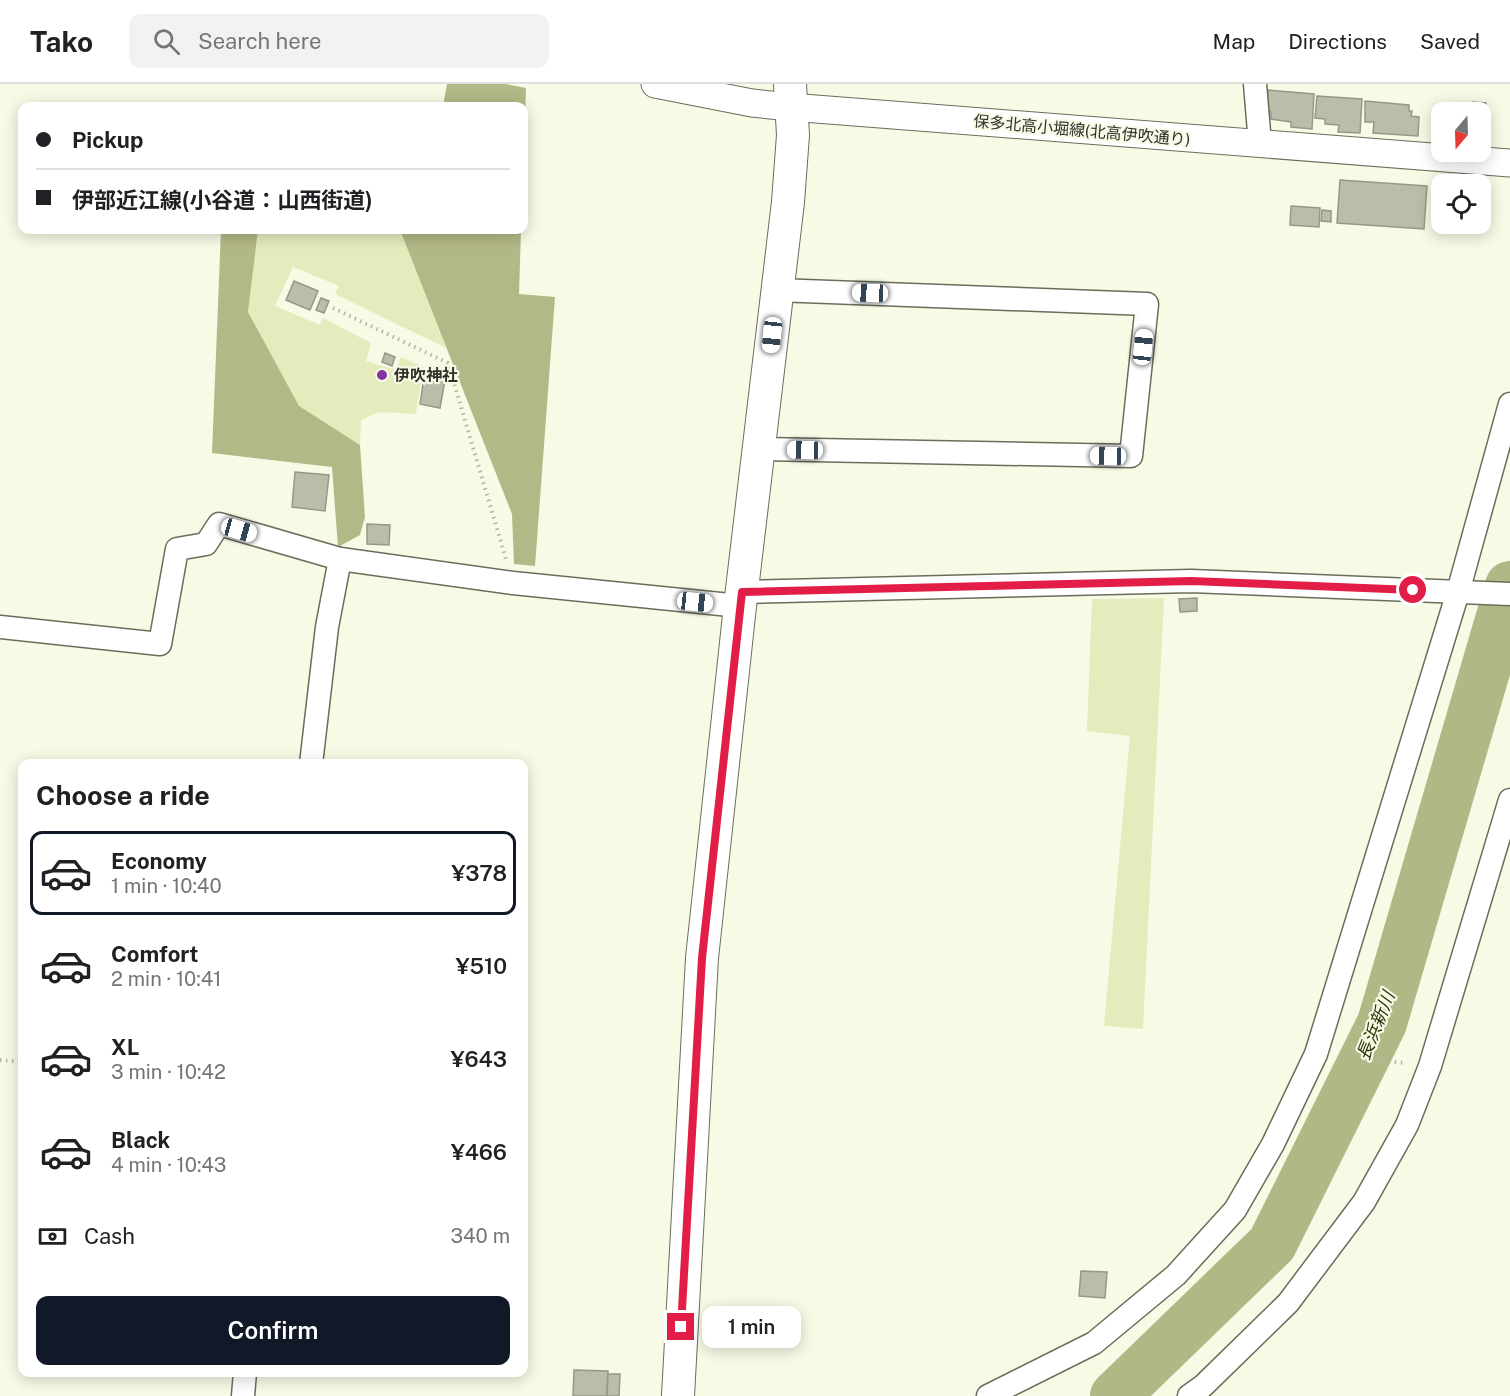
<!DOCTYPE html>
<html lang="en">
<head>
<meta charset="utf-8">
<style>
	body { margin:0; font-family:"Public Sans","Noto Sans JP",sans-serif; background:#f2f2f2; color:#202124; height:100vh; display:flex; flex-direction:column; font-size:22px; white-space:nowrap }
	* { box-sizing:border-box; margin:0 }
	p { font-size:20px; color:#757577 }
	.icon { flex:none; width:33px; height:33px; fill:none; stroke:currentColor; stroke-width:2; stroke-linecap:round; stroke-linejoin:round }
	.map { position:relative; flex:1; overflow:hidden }
	.sheet { position:absolute; left:18px; top:675px; width:510px; height:618px; display:flex; flex-direction:column; background:#fff; border-radius:12px; box-shadow:0 3px 15px #0003 }
	.sheet>* { flex:none }
	.banner { position:absolute; left:18px; top:18px; width:510px; height:132px; border-radius:12px; box-shadow:0 3px 15px #0003; display:grid; align-content:center; height:132px; padding:0 18px; background:#fff }
	.needle { width:39px; rotate:199deg }
	.tools { position:absolute; left:1431px; top:18px; display:grid; gap:12px }
	.tools a { display:grid; place-items:center; width:60px; height:60px; border-radius:12px; background:#fff; box-shadow:0 3px 15px #0003; font-size:30px }
	.end { position:absolute; width:27px; height:27px; margin:-14px; border:8px solid #e11d48; background:#fff; box-shadow:0 0 0 3px #fff }
	.from { border-radius:50% }
	.bubble { position:absolute; height:42px; border-radius:12px; background:#fff; box-shadow:0 3px 15px #0003; font-size:20px; font-weight:600; line-height:42px; text-align:center }
	.car { position:absolute; width:18px; height:36px; margin:-18px -9px; border-radius:8px; box-shadow:0 0 4px 2px #0007; background:linear-gradient(#fff 24%,#345 0 40%,#fff 0 76%,#345 0 86%,#fff 0) }
	.banner b { display:flex; align-items:center; gap:21px; height:57px; font-size:22px }
	.banner b+b { border-top:2px solid #e0e0e0 }
	.banner i { width:15px; height:15px; background:#202124 }
	ul { padding:0; list-style:none }
	li { display:flex; align-items:center; gap:18px; height:84px; margin:0 12px 9px; padding:0 6px; border:3px solid transparent; border-radius:12px }
	li div { flex:1 }
	li b { display:block; font-size:22px }
	li em { font-style:normal; font-weight:600 }
	li.on { border-color:#111827 }
	li>.icon { width:54px; height:54px; stroke-width:1.5 }
	h2 { padding:0 18px; font-size:27px; line-height:72px }
	.pay { display:flex; align-items:center; gap:15px; height:66px; padding:0 18px; font-size:22px }
	.pay p { margin-inline-start:auto }
	.primary-button { display:flex; gap:12px; margin-top:auto; padding:12px 18px }
	.primary-button a { flex:1; height:69px; border-radius:12px; background:#111827; color:#fff; font-size:24px; font-weight:600; line-height:69px; text-align:center }
	header { display:flex; align-items:center; gap:36px; box-sizing:border-box; height:84px; padding:0 30px; background:#fff; border-bottom:2px solid #e0e0e0 }
	header strong { font-size:28px }
	nav { display:flex; gap:33px; margin-inline-start:auto; font-size:21px }
	.search { width:420px; height:54px; background:#f2f2f2; display:flex; align-items:center; gap:15px; box-sizing:border-box; padding:0 21px; border-radius:12px; color:#757577; font-size:22px }
	.map>svg:first-child { display:block }
	.green { fill:#e5ebbd }
	.forest { fill:#b3b887 }
	.lines { fill:none; stroke-linecap:round; stroke-linejoin:round }
	.river { stroke:#b1b785; stroke-width:50 }
	.building { fill:#babda9; stroke:#969986; stroke-width:1.5 }
	.minor-casing { stroke:#6b6d5b; stroke-width:25 }
	.tertiary-casing { stroke:#6b6d5b; stroke-width:29 }
	.secondary-casing { stroke:#6b6d5b; stroke-width:34 }
	.path { stroke:#b3b5a5; stroke-width:4; stroke-dasharray:1.5 4.5; stroke-linecap:butt }
	.minor { stroke:#fff; stroke-width:22 }
	.tertiary { stroke:#fff; stroke-width:27 }
	.secondary { stroke:#fff; stroke-width:32 }
	.route { stroke:#e11d48; stroke-width:8 }
	.poi-dot { fill:#8433a2; stroke:#f7fae5; stroke-width:2 }
	.labels { text-anchor:middle; stroke-width:4.5; stroke-linejoin:round; paint-order:stroke }
	.street-label { font-size:16px; fill:#31322a; stroke:#f7fae5 }
	.poi-label { font-size:16px; font-weight:bold; fill:#31322a; stroke:#f7fae5; text-anchor:start }
	.water-label { font-size:18px; font-style:italic; fill:#30330b; stroke:#f7fae5 }
</style>
</head>
<body>
<header>
<strong>Tako</strong>
<div class="search"><svg class="icon" aria-label="search" viewBox="0 0 24 24"><circle cx="10" cy="10" r="6"/><path d="M15 15l6 6"/></svg>Search here</div>
<nav><a>Map</a><a>Directions</a><a>Saved</a></nav>
</header>
<div class="map">
<svg width="1510" height="1312" viewBox="0 0 1510 1312">
	<rect width="100%" height="100%" fill="#f7fae5"/>
	<g class="green">
		<path d="M258,146H400L446,264L335,210L339,202L293,183L275,222L320,241L323,234L371,259L366,277L396,286L401,273L423,283L416,330L379,328L361,336L360,361L299,323L248,228Z"/>
		<path d="M1164,514L1143,945L1104,942L1130,652L1087,647L1092,515Z"/>
	</g>
	<g class="forest">
		<path d="M447,0H506L526,4L524,77V22H443Z"/>
		<path d="M221,146H258L248,228L299,322L360,361L365,433L360,451L338,463L332,383L212,369Z"/>
		<path d="M400,146H521L519,210L555,213L535,482L514,480L512,430Z"/>
	</g>
	<g class="lines">
		<path class="river" d="M1115,1312L1272,1160L1382,939L1510,502"/>
	</g>
	<g class="building">
		<path d="M1268,6L1314,10L1312,45L1291,43V38L1271,35V28H1267Z"/>
		<path d="M1317,12L1362,15L1360,49L1338,48L1339,41L1325,40V35L1315,34Z"/>
		<path d="M1365,17L1409,21V27H1412L1411,32L1419,33L1418,52L1373,49L1374,38H1365Z"/>
		<path d="M1473,18L1486,19L1483,46H1480V28H1465L1466,22L1473,23Z"/>
		<path d="M1340,96L1427,102L1424,145L1337,139Z"/>
		<path d="M1291,122L1320,124L1319,143L1290,141Z"/>
		<path d="M1322,126L1331,127V138L1321,137Z"/>
		<path d="M294,197L318,207L310,226L286,216Z"/>
		<path d="M321,214L329,217L324,229L316,226Z"/>
		<path d="M385,269L395,273L392,282L382,278Z"/>
		<path d="M424,293L445,296L440,324L420,320Z"/>
		<path d="M295,388L329,391L325,427L292,423Z"/>
		<path d="M367,440L390,441L389,461L367,460Z"/>
		<path d="M1197,514V527L1180,528L1179,515Z"/>
		<path d="M1081,1187L1107,1188L1105,1214L1079,1212Z"/>
		<path d="M574,1286L608,1287L607,1312H573Z"/>
		<path d="M608,1290H620L619,1312H607Z"/>
	</g>
	<g class="lines">
		<defs>
			<g id="minor">
				<path d="M1255,0L1260,60"/>
				<path d="M759,365L1131,372L1147,220L777,206"/>
				<path d="M742,508L1191,497L1510,510"/>
				<path d="M0,543L160,560L177,465L206,460L219,440L340,475L513,499L740,522"/>
				<path d="M311,680L327,543L340,475"/>
				<path d="M243,1312L245,1288"/>
				<path d="M988,1312L1094,1259L1176,1191L1235,1126L1273,1060L1316,970L1458,508L1510,320"/>
				<path d="M1189,1312L1203,1302L1288,1219L1364,1118L1407,1041L1430,982L1510,716"/>
			</g>
			<path id="tertiary" d="M655,0L752,19L790,23L1510,79"/>
			<path id="secondary" d="M678,1312L702,874L740,522L788,118L793,51L790,0"/>
		</defs>
		<use href="#minor" class="minor-casing"/>
		<use href="#tertiary" class="tertiary-casing"/>
		<use href="#secondary" class="secondary-casing"/>
		<g class="path">
			<path d="M333,224L448,279L506,475"/>
			<path d="M1341,973L1405,979"/>
			<path d="M0,976L22,978"/>
		</g>
		<use href="#minor" class="minor"/>
		<use href="#tertiary" class="tertiary"/>
		<use href="#secondary" class="secondary"/>
	</g>
	<g class="lines">
		<path class="route" d="M681,1243L702,874L742,508L1191,497L1413,506"/>
	</g>
	<circle class="poi-dot" cx="382" cy="291" r="6"/>
	<g class="labels">
		<g class="street-label">
			<text transform="translate(1082 46) rotate(5)" y="6">保多北高小堀線(北高伊吹通り)</text>
		</g>
		<g class="poi-label">
			<text x="394" y="297">伊吹神社</text>
		</g>
		<g class="water-label">
			<text transform="translate(1376 942) rotate(-68)" y="6">長浜新川</text>
		</g>
	</g>
</svg>
<div class="tools">
<a><svg class="needle" viewBox="-14 -14 28 28"><path d="M0-13l5 13h-10z" fill="#e53935"/><path d="M0 13l5-13h-10z" fill="#757577"/></svg></a>
<a><svg class="icon" aria-label="locate" viewBox="0 0 24 24"><circle cx="12" cy="12" r="6"/><path d="M12 2v4M12 18v4M2 12h4M18 12h4"/></svg></a>
</div>
<i class="end from" style="left:1413px;top:506px"></i>
<i class="end" style="left:681px;top:1243px"></i>
<div class="bubble" style="left:702px;top:1222px;width:99px">1 min</div>
<i class="car" style="left:870px;top:209px;rotate:272deg"></i>
<i class="car" style="left:772px;top:251px;rotate:186deg"></i>
<i class="car" style="left:1143px;top:263px;rotate:6deg"></i>
<i class="car" style="left:805px;top:366px;rotate:271deg"></i>
<i class="car" style="left:1108px;top:372px;rotate:271deg"></i>
<i class="car" style="left:239px;top:446px;rotate:106deg"></i>
<i class="car" style="left:695px;top:518px;rotate:96deg"></i>
<div class="banner">
<b><i class="from"></i>Pickup</b>
<b><i></i>伊部近江線(小谷道：山西街道)</b>
</div>
<section class="sheet">
<h2>Choose a ride</h2>
<ul>
<li class="on"><svg class="icon" aria-label="car" viewBox="0 0 24 24"><path d="M5 17H2v-5l4-1 3-4h7l3 4 3 1v5h-3M9 17h6M6 11h13"/><circle cx="7" cy="17" r="2"/><circle cx="17" cy="17" r="2"/></svg><div><b>Economy</b><p>1 min · 10:40</p></div><em>¥378</em></li>
<li><svg class="icon" aria-label="car" viewBox="0 0 24 24"><path d="M5 17H2v-5l4-1 3-4h7l3 4 3 1v5h-3M9 17h6M6 11h13"/><circle cx="7" cy="17" r="2"/><circle cx="17" cy="17" r="2"/></svg><div><b>Comfort</b><p>2 min · 10:41</p></div><em>¥510</em></li>
<li><svg class="icon" aria-label="car" viewBox="0 0 24 24"><path d="M5 17H2v-5l4-1 3-4h7l3 4 3 1v5h-3M9 17h6M6 11h13"/><circle cx="7" cy="17" r="2"/><circle cx="17" cy="17" r="2"/></svg><div><b>XL</b><p>3 min · 10:42</p></div><em>¥643</em></li>
<li><svg class="icon" aria-label="car" viewBox="0 0 24 24"><path d="M5 17H2v-5l4-1 3-4h7l3 4 3 1v5h-3M9 17h6M6 11h13"/><circle cx="7" cy="17" r="2"/><circle cx="17" cy="17" r="2"/></svg><div><b>Black</b><p>4 min · 10:43</p></div><em>¥466</em></li>
</ul>
<div class="pay"><svg class="icon" aria-label="cash" viewBox="0 0 24 24"><path d="M3 7h18v10H3z"/><circle cx="12" cy="12" r="2"/></svg>Cash<p>340 m</p></div>
<div class="primary-button"><a>Confirm</a></div>
</section>
</div>
</body>
</html>
